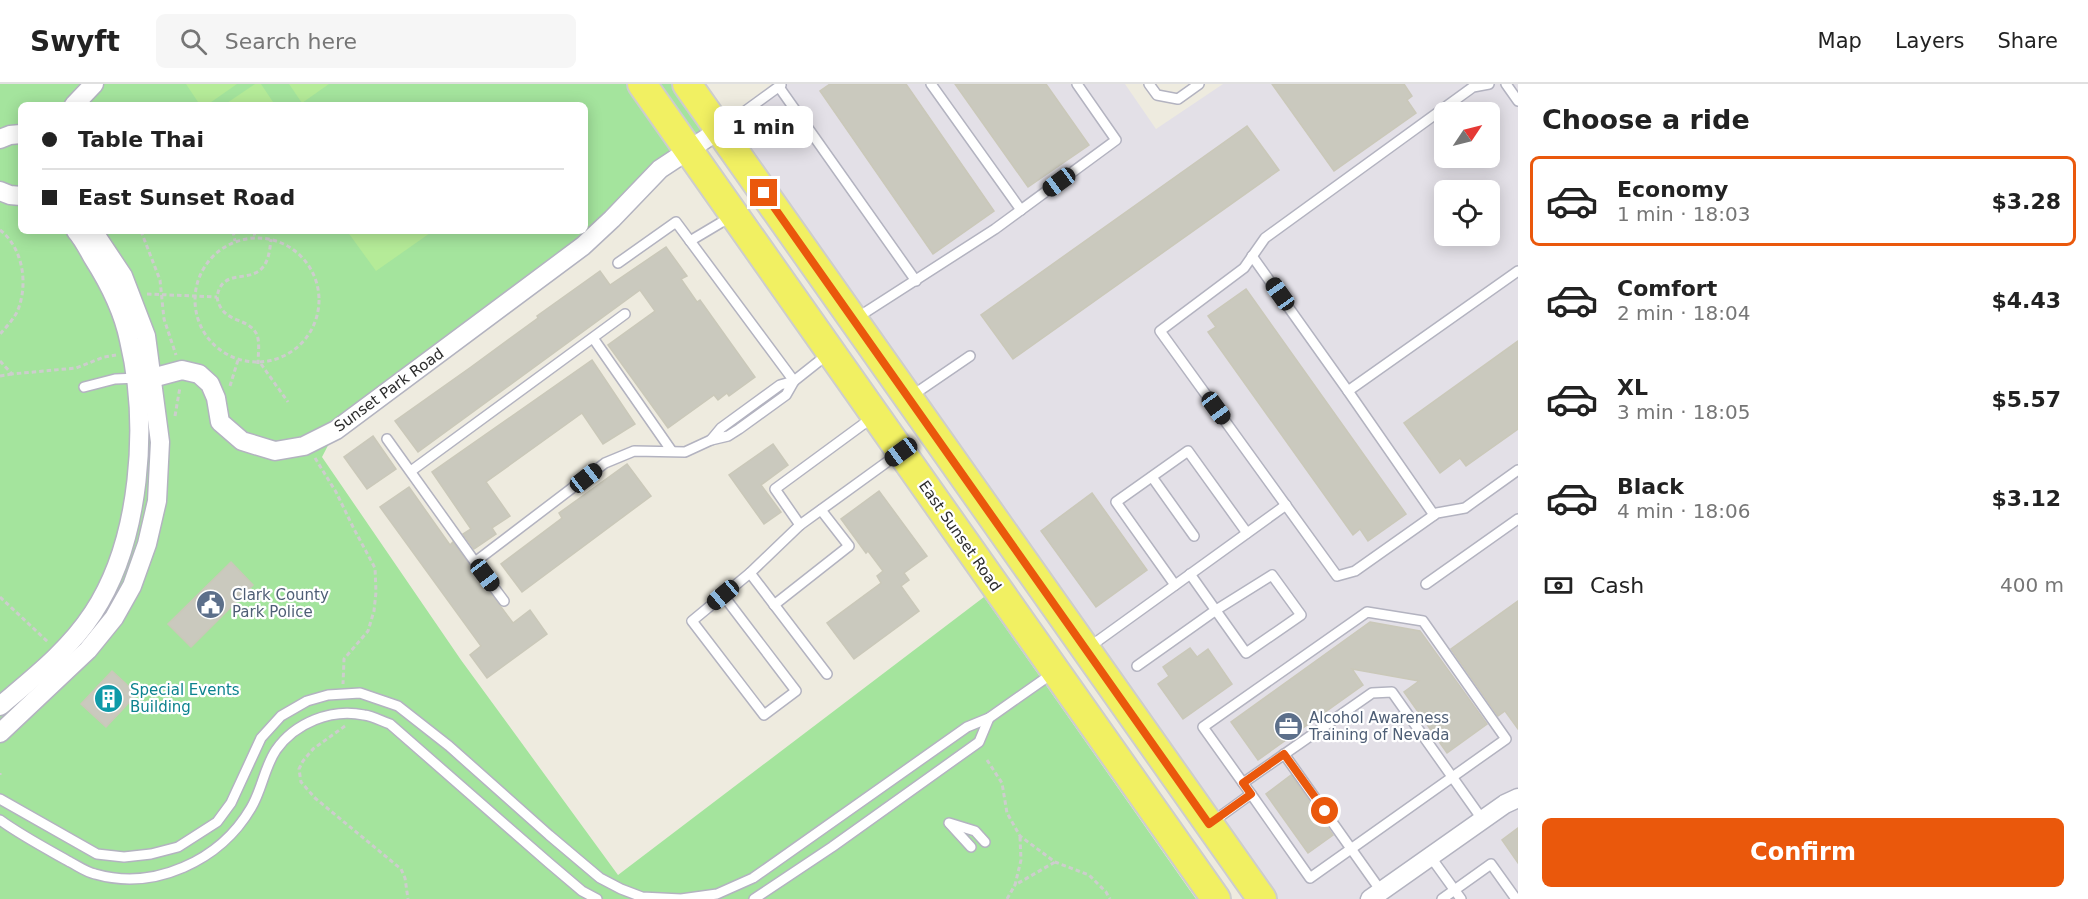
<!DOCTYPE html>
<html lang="en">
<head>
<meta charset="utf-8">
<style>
	body { margin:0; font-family:"DejaVu Sans",sans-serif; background:#f6f6f6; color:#222; height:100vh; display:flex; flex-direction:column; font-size:22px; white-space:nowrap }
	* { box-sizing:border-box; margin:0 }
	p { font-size:20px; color:#767676 }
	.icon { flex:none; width:33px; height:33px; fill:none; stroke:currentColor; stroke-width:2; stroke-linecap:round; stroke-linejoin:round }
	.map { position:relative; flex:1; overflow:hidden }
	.panel { display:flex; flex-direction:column; background:#fff; width:570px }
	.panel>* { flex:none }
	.hud { position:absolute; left:18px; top:18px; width:570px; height:132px; border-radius:9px; box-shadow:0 3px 15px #0003; display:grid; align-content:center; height:132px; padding:0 24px; background:#fff }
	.needle { width:39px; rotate:55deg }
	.tools { position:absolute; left:1434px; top:18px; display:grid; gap:12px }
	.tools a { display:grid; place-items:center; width:66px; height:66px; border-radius:9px; background:#fff; box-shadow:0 3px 15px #0003; font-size:30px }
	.end { position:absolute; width:27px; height:27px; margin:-14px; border:8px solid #ea580c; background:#fff; box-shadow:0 0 0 3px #fff }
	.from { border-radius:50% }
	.bubble { position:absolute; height:42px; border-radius:9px; background:#fff; box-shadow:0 3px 15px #0003; font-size:20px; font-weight:700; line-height:42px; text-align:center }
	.car { position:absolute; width:18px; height:36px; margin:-18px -9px; border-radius:8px; box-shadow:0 0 4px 2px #0007; background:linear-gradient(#222 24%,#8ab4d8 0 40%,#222 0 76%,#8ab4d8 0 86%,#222 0) }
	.hud b { display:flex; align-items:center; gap:21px; height:57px; font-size:22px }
	.hud b+b { border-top:2px solid #e0e0e0 }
	.hud i { width:15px; height:15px; background:#222 }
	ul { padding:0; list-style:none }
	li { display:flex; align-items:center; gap:18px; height:90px; margin:0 12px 9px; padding:0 12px; border:3px solid transparent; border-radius:9px }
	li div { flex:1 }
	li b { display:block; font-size:22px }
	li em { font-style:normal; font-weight:700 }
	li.active { border-color:#ea580c }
	li>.icon { width:54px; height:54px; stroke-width:1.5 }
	h2 { padding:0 24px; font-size:27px; line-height:72px }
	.pay { display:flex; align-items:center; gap:15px; height:66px; padding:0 24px; font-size:22px }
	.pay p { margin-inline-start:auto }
	.cta { display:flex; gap:12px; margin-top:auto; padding:12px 24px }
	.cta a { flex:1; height:69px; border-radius:9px; background:#ea580c; color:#fff; font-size:24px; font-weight:700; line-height:69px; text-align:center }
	header { display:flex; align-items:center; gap:36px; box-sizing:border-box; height:84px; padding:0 30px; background:#fff; border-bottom:2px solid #e0e0e0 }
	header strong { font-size:28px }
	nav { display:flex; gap:33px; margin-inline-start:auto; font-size:21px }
	.search { width:420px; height:54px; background:#f6f6f6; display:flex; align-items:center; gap:15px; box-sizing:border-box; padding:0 21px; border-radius:9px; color:#767676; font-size:22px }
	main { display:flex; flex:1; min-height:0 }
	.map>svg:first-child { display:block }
	.industrial { fill:#e3e0e7; fill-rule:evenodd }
	.green { fill:#a4e49d; fill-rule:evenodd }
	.pitch { fill:#b5eb98 }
	.building { fill:#cac9be; stroke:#cac8b9; stroke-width:1.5 }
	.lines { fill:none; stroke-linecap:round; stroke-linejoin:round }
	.lane-casing { stroke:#b3b3c0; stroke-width:12 }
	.street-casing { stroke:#b3b3c0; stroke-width:21 }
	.primary-casing { stroke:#cdcdcd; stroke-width:32 }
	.path { stroke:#cdcdcd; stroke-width:3; stroke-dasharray:4.5 3; stroke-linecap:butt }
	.lane { stroke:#fff; stroke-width:9 }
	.street { stroke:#fff; stroke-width:18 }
	.primary { stroke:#f1f062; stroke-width:28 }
	.route { stroke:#ea580c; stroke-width:8 }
	.labels { text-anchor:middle; stroke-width:4.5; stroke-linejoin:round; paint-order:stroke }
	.street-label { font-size:15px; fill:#2d2d2d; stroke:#fff }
	.service-label { font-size:15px; fill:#4e5e75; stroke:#fff; text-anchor:start }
	.culture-label { font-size:15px; fill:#0d838f; stroke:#fff; text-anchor:start }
</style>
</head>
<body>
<header>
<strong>Swyft</strong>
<div class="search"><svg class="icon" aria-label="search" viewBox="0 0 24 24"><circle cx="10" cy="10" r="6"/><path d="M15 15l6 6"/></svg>Search here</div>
<nav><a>Map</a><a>Layers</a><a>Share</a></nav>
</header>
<main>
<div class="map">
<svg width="1518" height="815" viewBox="0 0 1518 815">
	<rect width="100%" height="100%" fill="#eeebdf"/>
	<path class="industrial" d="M787,0H1125L1156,45L1223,0H1518V815H1262L719,46ZM1444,28H1490V74H1444ZM1444,106H1490V152H1444Z"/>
	<path class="green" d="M0,0H687L719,46L612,135L336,346L322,373L461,576L618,791L984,513L1196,815H0ZM21,21H585V147H21Z"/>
	<g class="pitch">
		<path d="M186,0H237L207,21H200Z"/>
		<path d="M255,0H261L275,21H224Z"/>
		<path d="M289,0H329L302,19Z"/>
		<path d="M347,147H433L376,187Z"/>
	</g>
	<g class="building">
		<path d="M830,0H906L994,127L933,170L820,7Z"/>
		<path d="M955,0H1046L1089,61L1028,103Z"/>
		<path d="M1272,0H1404L1412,12L1407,16L1416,29L1334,87Z"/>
		<path d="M1247,42L1279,86L1013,275L981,231Z"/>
		<path d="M666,163L687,192L681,195L697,218L700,216L755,293L729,312L727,309L718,316L714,311L668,344L608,261L655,227L640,206L418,368L395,337L471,283L538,234L537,232L600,187L610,201Z"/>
		<path d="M1246,205L1406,430L1368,457L1360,445L1353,451L1208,248L1216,243L1208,232Z"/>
		<path d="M1518,257V345L1466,382L1460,374L1440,389L1404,339Z"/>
		<path d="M592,276L635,340L603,360L582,329L486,398L510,432L492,444L496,450L474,465L463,450L471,445L432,388Z"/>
		<path d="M373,352L396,385L367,405L344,373Z"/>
		<path d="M773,360L788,381L761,401L781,428L764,440L729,391Z"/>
		<path d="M627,380L651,412L522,508L501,480L562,434L559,429Z"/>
		<path d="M409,403L450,461L453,458L513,539L530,526L547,550L487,594L470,571L481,562L380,423Z"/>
		<path d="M879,407L927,472L904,489L909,496L901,502L919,527L854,575L827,539L881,499L877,492L883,487L868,467L866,469L841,435Z"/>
		<path d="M1092,409L1147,486L1096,523L1041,447Z"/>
		<path d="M231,478L253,501L191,563L168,540Z"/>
		<path d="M1518,517V645L1505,627L1498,632L1451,565Z"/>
		<path d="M1370,538L1420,547L1487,640L1447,669L1404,608L1419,597L1352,585L1363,601L1258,676L1231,638Z"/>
		<path d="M1190,564L1197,573L1208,565L1232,600L1183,635L1158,600L1169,592L1163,583Z"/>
		<path d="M112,587L137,610L106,643L81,620Z"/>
		<path d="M1291,691L1333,751L1308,769L1266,710Z"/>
		<path d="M1518,744V779L1502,756Z"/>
	</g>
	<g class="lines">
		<defs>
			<g id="lane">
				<path d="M931,0L1021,126"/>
				<path d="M1149,0L1157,11L1178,15L1199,0"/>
				<path d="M1489,0L1473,3L1265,154L1244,184L1160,247L1337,492L1355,487L1437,429L1465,424L1518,386"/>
				<path d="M1506,0L1518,17"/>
				<path d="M779,3L916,197"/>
				<path d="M722,44L781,1"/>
				<path d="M690,157L732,132"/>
				<path d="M1252,172L1348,307L1518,187"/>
				<path d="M618,179L676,138L794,297L828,270"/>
				<path d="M855,235L995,145L1116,56L1077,0"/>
				<path d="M593,254L671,366"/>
				<path d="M794,297L786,311L739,345L728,352L711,356L721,344L780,301Z"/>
				<path d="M84,303L115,295L138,294"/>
				<path d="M1348,307L1434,431"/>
				<path d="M910,313L970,272"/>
				<path d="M873,333L775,405L800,441L898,370"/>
				<path d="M387,355L475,478"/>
				<path d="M411,387L625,230"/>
				<path d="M1152,393L1194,452"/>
				<path d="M800,441L750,489L827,590"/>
				<path d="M1426,500L1518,435"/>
				<path d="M1175,501L1116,418L1188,367L1247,449"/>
				<path d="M723,511L796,607L764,631L692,537L750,489"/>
				<path d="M504,517L475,478L605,379L634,367L685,368L711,356"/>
				<path d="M774,521L849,462L821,426"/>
				<path d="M1088,564L1286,421"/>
				<path d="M1137,582L1216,526L1272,491L1301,531L1246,569L1190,490"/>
				<path d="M1284,670L1381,807"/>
				<path d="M1243,699L1203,643L1367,528L1423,537L1506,655L1310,794L1251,710"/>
				<path d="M0,715L97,770L124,773L151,770L178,763L217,738L231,719L261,654L281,632L307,617L328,611L360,609L398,622L449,662L549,751L600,794L621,805L642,813L681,815L717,810L753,794L967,643L989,634L1053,589"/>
				<path d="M0,736C22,752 47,765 70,778C78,782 86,788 95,790C154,807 220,777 251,724C262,706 264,684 276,666C295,639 331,624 364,631C373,632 381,637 390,640L549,779L582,807L597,815"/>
				<path d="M949,739L975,747L985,758"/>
				<path d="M1211,739L1251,710L1243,699L1372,609L1392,608L1482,735"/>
				<path d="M950,740L971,763"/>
				<path d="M1430,772L1461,815"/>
				<path d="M754,815L832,763L979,658L989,634"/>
				<path d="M1442,815L1491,780L1516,815"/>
			</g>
			<g id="street">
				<path d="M74,21L94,0"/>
				<path d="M0,55L10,51L21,50"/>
				<path d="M0,107L10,111L21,112"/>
				<path d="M152,294L182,286L199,290L210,300L216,314L220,338L242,357L275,367L304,362L336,346L583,162L612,135L660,85L719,46"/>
				<path d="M0,622C33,594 68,567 93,529C141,456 149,340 129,256C123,227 109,199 93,174C88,165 83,155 76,147"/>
				<path d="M0,649L88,566L114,534L132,502L147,460L157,417L160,358L146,252L123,192L93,147"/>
				<path d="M1370,815L1505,720L1518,714"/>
			</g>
			<g id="primary">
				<path d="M642,0L1216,815"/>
				<path d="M687,0L1262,815"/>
			</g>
		</defs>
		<use href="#lane" class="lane-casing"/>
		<use href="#street" class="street-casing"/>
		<use href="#primary" class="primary-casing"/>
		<g class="path">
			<path d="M0,146C22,163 28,197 19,223C16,233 7,242 0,250"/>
			<path d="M141,147L160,196L164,235L176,271"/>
			<path d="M233,147L235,157"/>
			<path d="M254,147L255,154"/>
			<circle cx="257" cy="216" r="62"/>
			<path d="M147,210L217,213"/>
			<path d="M0,277L12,290L76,284L104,273L116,271"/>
			<path d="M258,280C258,271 260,259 257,251C249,232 222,241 217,213C222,183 250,200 263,183C269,176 270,164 271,155"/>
			<path d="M261,280L288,318"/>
			<path d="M0,292L12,290"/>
			<path d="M230,302L238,276"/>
			<path d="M175,332L180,303"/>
			<path d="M315,374L336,408L354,445L375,484L376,508L374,527L368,547L344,575L343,600"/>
			<path d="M0,513L48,558"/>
			<path d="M345,642L313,665L303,677L299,685L301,698L315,714L401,785L405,794L408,815"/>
			<path d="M987,676L1002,699L1007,729L1020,752L1055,778L1089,791L1106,808L1110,815"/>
			<path d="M0,689V691"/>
			<path d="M1020,753L1021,776L1015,801L1055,778"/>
			<path d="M1007,815L1015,801"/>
		</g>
		<use href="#lane" class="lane"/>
		<use href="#street" class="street"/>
		<use href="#primary" class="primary"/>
	</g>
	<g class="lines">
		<path class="route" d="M764,109L1209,740L1251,710L1243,699L1284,670L1325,727"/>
	</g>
	<defs>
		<symbol id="civic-disc" viewBox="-11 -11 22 22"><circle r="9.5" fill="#5c6f8a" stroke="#fff"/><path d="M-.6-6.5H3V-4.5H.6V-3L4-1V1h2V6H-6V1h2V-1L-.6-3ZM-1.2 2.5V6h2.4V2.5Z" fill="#fff"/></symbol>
		<symbol id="building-disc" viewBox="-11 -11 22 22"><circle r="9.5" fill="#0f9aa8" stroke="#fff"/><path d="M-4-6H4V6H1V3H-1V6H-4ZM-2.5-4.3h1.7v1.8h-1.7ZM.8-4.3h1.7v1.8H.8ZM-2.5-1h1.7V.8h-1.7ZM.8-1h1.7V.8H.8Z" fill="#fff"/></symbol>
		<symbol id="office-disc" viewBox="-11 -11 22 22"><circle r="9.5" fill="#5c6f8a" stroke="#fff"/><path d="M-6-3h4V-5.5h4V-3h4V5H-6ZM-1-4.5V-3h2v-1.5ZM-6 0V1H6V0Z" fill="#fff"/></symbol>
	</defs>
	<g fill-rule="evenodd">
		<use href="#civic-disc" x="194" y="504" width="33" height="33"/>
		<use href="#building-disc" x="92" y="598" width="33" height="33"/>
		<use href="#office-disc" x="1272" y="626" width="33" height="33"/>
	</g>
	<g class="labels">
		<g class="street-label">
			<text transform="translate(389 306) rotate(-36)" y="5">Sunset Park Road</text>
			<text transform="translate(960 452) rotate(55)" y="5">East Sunset Road</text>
		</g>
		<g class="service-label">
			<text x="232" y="516">Clark County<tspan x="232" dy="17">Park Police</tspan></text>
			<text x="1309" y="639">Alcohol Awareness<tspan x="1309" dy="17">Training of Nevada</tspan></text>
		</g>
		<g class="culture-label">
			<text x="130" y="611">Special Events<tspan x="130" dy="17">Building</tspan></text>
		</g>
	</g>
</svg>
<div class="tools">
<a><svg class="needle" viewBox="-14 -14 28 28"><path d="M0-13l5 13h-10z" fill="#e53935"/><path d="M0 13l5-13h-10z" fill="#767676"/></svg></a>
<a><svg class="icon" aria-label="locate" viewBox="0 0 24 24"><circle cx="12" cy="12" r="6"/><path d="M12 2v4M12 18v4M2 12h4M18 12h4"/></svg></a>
</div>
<i class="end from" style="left:1325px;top:727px"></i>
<i class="end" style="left:764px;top:109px"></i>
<div class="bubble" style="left:714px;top:22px;width:99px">1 min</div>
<i class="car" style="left:1059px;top:98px;rotate:234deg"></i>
<i class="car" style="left:1280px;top:210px;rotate:325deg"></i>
<i class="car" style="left:1216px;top:324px;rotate:144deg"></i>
<i class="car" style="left:901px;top:368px;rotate:234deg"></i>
<i class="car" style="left:586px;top:394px;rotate:52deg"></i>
<i class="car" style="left:485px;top:491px;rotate:143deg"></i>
<i class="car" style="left:723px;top:511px;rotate:230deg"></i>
<div class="hud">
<b><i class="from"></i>Table Thai</b>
<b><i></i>East Sunset Road</b>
</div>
</div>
<section class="panel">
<h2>Choose a ride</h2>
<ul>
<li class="active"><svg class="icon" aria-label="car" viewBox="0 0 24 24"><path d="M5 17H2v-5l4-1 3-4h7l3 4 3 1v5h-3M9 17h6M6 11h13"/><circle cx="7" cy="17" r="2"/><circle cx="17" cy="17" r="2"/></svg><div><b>Economy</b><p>1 min · 18:03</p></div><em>$3.28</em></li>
<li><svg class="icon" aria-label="car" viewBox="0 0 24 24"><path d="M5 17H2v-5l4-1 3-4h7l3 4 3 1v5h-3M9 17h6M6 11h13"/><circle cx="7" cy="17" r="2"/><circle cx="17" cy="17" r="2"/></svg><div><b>Comfort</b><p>2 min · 18:04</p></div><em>$4.43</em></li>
<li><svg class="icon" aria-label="car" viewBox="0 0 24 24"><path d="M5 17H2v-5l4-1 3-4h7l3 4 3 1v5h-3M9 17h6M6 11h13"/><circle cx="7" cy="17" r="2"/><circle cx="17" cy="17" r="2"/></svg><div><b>XL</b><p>3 min · 18:05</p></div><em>$5.57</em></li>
<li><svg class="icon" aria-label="car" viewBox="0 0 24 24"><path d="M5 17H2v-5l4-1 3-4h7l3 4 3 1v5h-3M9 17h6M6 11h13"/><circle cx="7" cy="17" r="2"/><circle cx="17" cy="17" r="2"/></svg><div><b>Black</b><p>4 min · 18:06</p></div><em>$3.12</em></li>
</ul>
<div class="pay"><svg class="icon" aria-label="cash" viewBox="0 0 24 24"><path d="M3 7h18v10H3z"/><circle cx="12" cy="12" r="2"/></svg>Cash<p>400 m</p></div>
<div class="cta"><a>Confirm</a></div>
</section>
</main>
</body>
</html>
